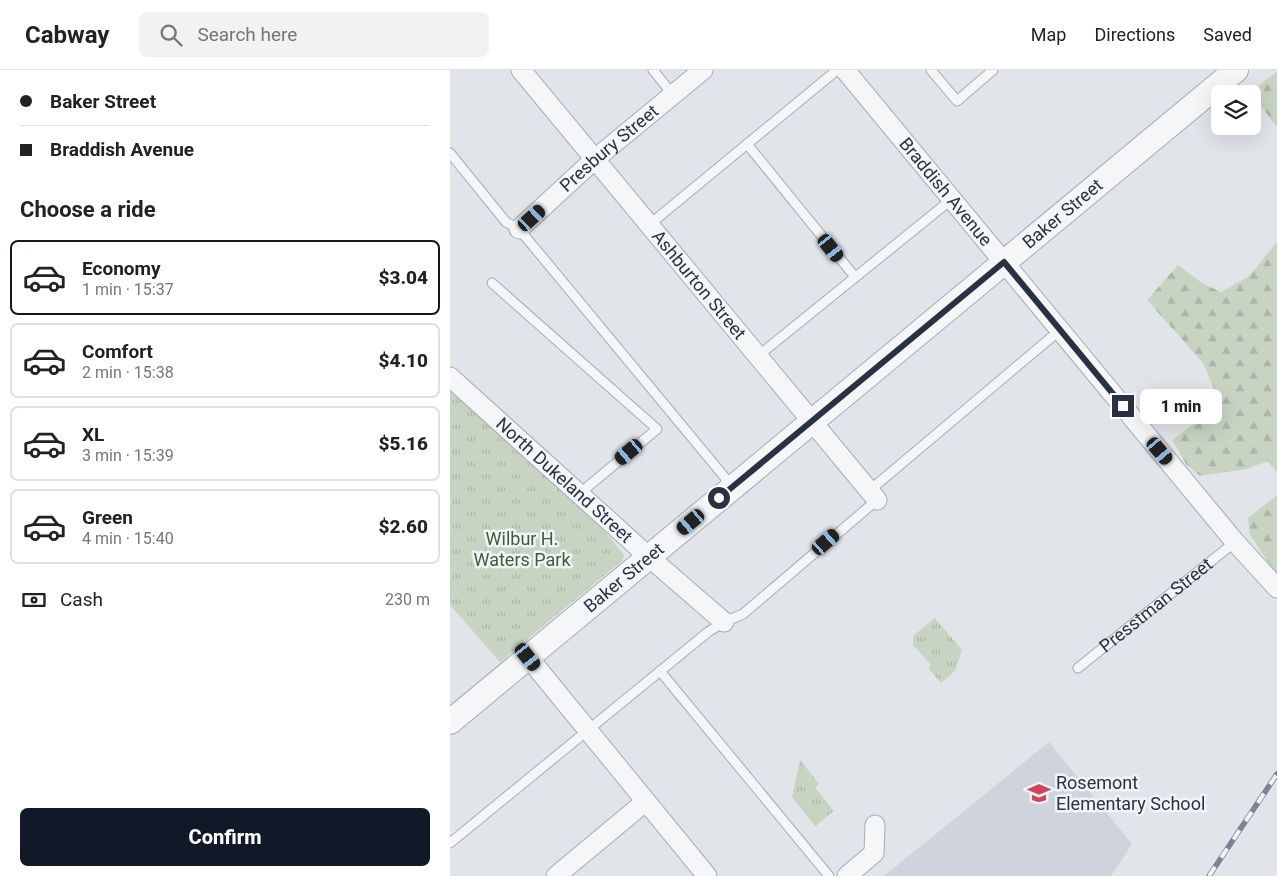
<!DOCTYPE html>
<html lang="en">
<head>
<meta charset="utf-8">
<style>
	body { margin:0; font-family:Roboto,sans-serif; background:#f2f2f2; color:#222; height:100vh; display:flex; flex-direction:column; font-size:19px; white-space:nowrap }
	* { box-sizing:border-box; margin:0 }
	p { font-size:16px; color:#767676 }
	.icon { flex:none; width:28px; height:28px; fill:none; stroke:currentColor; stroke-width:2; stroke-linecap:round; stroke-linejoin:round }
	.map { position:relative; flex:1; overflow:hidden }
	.side { display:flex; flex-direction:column; background:#fff; width:450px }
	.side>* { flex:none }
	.top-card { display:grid; align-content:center; height:110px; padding:0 20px; background:#fff }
	.controls { position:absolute; left:761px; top:15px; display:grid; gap:10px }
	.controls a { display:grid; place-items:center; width:50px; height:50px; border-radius:8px; background:#fff; box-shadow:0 5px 20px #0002; font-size:25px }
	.end { position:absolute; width:22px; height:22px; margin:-11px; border:6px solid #293242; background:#fff; box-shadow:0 0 0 2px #fff }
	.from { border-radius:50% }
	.bubble { position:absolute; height:35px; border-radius:8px; background:#fff; box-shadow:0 5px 20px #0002; font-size:16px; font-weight:800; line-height:35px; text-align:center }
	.car { position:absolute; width:15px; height:30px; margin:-15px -8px; border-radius:6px; box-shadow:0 0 4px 1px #0007; background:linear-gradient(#222 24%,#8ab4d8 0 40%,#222 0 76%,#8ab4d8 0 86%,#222 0) }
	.top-card b { display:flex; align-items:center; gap:18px; height:48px; font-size:19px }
	.top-card b+b { border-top:1px solid #e0e0e0 }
	.top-card i { width:12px; height:12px; background:#222 }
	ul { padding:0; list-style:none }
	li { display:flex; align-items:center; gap:15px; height:75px; margin:0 10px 8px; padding:0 10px; border:2px solid #e0e0e0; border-radius:8px }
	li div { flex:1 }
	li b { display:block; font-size:19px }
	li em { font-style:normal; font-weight:800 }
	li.current { border-color:#111827 }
	li>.icon { width:45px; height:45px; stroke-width:1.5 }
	h2 { padding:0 20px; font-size:22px; line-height:60px }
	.pay { display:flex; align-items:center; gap:12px; height:55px; padding:0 20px; font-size:19px }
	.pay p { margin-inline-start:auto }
	.cta { display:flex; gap:10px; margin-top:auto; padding:10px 20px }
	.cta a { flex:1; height:58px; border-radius:8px; background:#111827; color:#fff; font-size:20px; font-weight:800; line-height:58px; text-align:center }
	header { display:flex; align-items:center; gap:30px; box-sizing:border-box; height:70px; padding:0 25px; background:#fff; border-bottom:1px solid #e0e0e0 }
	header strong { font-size:24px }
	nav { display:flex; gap:28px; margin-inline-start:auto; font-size:18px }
	.search { width:350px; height:45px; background:#f2f2f2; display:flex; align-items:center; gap:12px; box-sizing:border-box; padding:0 18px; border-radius:8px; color:#767676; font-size:19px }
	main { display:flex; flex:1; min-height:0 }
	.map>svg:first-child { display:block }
	.built { fill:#cfd4dc }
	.forest { fill:url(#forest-firs) }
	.park { fill:url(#park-tufts) }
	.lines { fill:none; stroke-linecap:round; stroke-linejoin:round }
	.service-casing { stroke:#a6acb4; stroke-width:11 }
	.minor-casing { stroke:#a6acb4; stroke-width:21 }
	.tertiary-casing { stroke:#a6acb4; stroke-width:26 }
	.service { stroke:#f4f6f8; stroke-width:9 }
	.minor { stroke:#f4f6f8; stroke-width:19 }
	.tertiary { stroke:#f4f6f8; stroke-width:24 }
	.rail-casing { stroke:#7a8494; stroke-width:5.5 }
	.rail { stroke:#f1f4f7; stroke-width:4; stroke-dasharray:11; stroke-linecap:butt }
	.route { stroke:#293242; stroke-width:6 }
	.labels { text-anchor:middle; stroke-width:5; stroke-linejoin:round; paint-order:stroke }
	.street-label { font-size:18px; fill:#293242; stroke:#f1f4f7 }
	.park-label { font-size:18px; fill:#3e5e36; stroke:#f1f4f7 }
	.poi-label { font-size:18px; fill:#293242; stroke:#f1f4f7; text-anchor:start }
</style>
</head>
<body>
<header>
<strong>Cabway</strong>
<div class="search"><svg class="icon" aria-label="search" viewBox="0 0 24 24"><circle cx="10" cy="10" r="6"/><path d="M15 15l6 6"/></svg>Search here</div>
<nav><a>Map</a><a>Directions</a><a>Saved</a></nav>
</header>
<main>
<section class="side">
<div class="top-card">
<b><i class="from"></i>Baker Street</b>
<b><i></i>Braddish Avenue</b>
</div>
<h2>Choose a ride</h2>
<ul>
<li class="current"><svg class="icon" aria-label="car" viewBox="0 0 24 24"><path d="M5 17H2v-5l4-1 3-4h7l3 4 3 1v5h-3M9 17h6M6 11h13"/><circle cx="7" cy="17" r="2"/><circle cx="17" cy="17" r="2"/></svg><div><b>Economy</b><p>1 min · 15:37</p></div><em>$3.04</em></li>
<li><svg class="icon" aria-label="car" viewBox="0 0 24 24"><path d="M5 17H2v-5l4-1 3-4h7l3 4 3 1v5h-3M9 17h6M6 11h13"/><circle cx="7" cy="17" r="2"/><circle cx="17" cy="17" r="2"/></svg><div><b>Comfort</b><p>2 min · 15:38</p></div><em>$4.10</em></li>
<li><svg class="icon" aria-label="car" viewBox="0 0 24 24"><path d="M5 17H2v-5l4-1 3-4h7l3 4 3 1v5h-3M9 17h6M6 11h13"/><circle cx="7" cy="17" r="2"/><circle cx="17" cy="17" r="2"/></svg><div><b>XL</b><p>3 min · 15:39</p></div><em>$5.16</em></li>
<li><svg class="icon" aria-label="car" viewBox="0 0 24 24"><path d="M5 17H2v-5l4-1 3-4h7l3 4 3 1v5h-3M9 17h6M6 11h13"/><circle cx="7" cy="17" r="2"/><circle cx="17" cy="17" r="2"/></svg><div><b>Green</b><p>4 min · 15:40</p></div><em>$2.60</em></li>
</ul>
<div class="pay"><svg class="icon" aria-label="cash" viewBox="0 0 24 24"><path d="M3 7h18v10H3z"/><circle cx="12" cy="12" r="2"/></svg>Cash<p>230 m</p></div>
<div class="cta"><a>Confirm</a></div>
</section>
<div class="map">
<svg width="827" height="806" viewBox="0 0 827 806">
	<defs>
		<pattern id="forest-firs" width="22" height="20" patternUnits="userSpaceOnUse" patternTransform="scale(1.25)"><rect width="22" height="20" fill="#c7d4c2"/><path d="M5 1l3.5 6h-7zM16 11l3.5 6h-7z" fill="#abb6a8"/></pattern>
		<pattern id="park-tufts" width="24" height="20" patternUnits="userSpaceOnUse" patternTransform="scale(1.25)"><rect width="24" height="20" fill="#c7d4c2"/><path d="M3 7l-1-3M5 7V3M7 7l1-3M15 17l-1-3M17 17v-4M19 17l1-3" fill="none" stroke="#abb6a8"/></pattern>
	</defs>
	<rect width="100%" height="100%" fill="#e1e5ea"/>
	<path class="built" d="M599,672L682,774L661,806H434Z"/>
	<g class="forest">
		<path d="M827,1V57L803,26L802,24L800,23Z"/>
		<path d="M827,172V403L818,391L797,399L750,406L736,394L722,370L766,338L768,328L753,293L697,230L728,195L752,213L771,222L798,207Z"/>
		<path d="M827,425V505L800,465L798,448Z"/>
	</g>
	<g class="park">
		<path d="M0,320L148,453L174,485L173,490L50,592L0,535Z"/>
		<path d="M485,548L512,580L505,601L491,613L479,599L480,594L463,575V566Z"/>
		<path d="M350,690L369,714L365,717L384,741L365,756L342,727Z"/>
	</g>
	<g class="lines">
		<defs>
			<g id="service">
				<path d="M203,0L223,25"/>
				<path d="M481,0L507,31L543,0"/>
				<path d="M297,74L405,207"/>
				<path d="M0,83L56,152L69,159L282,416"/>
				<path d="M199,155L387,0"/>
				<path d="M42,213L207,359L129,424"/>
				<path d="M308,286L502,129"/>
				<path d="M419,421L610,260"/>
				<path id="s1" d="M628,598L785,472"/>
				<path d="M210,601L379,806"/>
				<path d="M0,773L258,562L274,552L293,544L427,430"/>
			</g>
			<g id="minor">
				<path id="s2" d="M71,0L427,430"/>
				<path id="s3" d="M395,0L785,472L827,518"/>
				<path id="s4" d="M69,159L145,89L253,0"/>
				<path id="s5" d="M0,307L199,487L274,552"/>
				<path d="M78,587L257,806"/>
				<path d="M106,806L195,732"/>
				<path d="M397,806L424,783L425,755"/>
			</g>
			<g id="tertiary">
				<path id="s6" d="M0,652L786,0"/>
			</g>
		</defs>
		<use href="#service" class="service-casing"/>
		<use href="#minor" class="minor-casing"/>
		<use href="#tertiary" class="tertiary-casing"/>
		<use href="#service" class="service"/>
		<use href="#minor" class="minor"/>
		<use href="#tertiary" class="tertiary"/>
		<defs>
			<path id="rail" d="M759,806L827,704"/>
		</defs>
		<use href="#rail" class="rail-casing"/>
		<use href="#rail" class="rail"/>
	</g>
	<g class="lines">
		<path class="route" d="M269,428L554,192L673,336"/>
	</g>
	<defs>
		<symbol id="school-bare" viewBox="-9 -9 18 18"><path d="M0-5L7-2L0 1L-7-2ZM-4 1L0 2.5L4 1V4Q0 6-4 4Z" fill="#d1445a" stroke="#f1f4f7" stroke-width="2.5" paint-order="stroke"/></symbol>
	</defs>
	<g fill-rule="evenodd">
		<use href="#school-bare" x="573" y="707" width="32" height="32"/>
	</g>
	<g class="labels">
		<g class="street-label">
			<text dy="6" stroke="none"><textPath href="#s4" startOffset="121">Presbury Street</textPath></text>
			<text dy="6" stroke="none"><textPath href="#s3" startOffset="158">Braddish Avenue</textPath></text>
			<text dy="6" stroke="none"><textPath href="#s6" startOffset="796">Baker Street</textPath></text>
			<text dy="6" stroke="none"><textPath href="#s2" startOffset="279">Ashburton Street</textPath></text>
			<text dy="6" stroke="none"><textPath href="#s5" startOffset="154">North Dukeland Street</textPath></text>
			<text dy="6" stroke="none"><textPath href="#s6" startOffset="226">Baker Street</textPath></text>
			<text dy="6" stroke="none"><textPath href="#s1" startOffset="100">Presstman Street</textPath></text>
		</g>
		<g class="park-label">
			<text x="72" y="475">Wilbur H.<tspan x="72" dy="21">Waters Park</tspan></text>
		</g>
		<g class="poi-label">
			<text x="606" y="719">Rosemont<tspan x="606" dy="21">Elementary School</tspan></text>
		</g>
	</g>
</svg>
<div class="controls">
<a><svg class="icon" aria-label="layers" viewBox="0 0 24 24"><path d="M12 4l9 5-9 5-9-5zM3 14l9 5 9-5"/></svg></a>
</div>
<i class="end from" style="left:269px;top:428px"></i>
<i class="end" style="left:673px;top:336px"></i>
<div class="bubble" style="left:690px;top:319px;width:82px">1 min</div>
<i class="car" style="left:82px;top:148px;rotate:48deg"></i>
<i class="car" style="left:381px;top:178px;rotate:141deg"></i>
<i class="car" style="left:710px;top:381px;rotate:140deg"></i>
<i class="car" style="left:179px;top:382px;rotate:230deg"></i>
<i class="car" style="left:241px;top:452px;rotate:230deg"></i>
<i class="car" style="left:376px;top:472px;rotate:49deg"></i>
<i class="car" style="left:78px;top:587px;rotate:141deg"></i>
</div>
</main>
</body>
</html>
